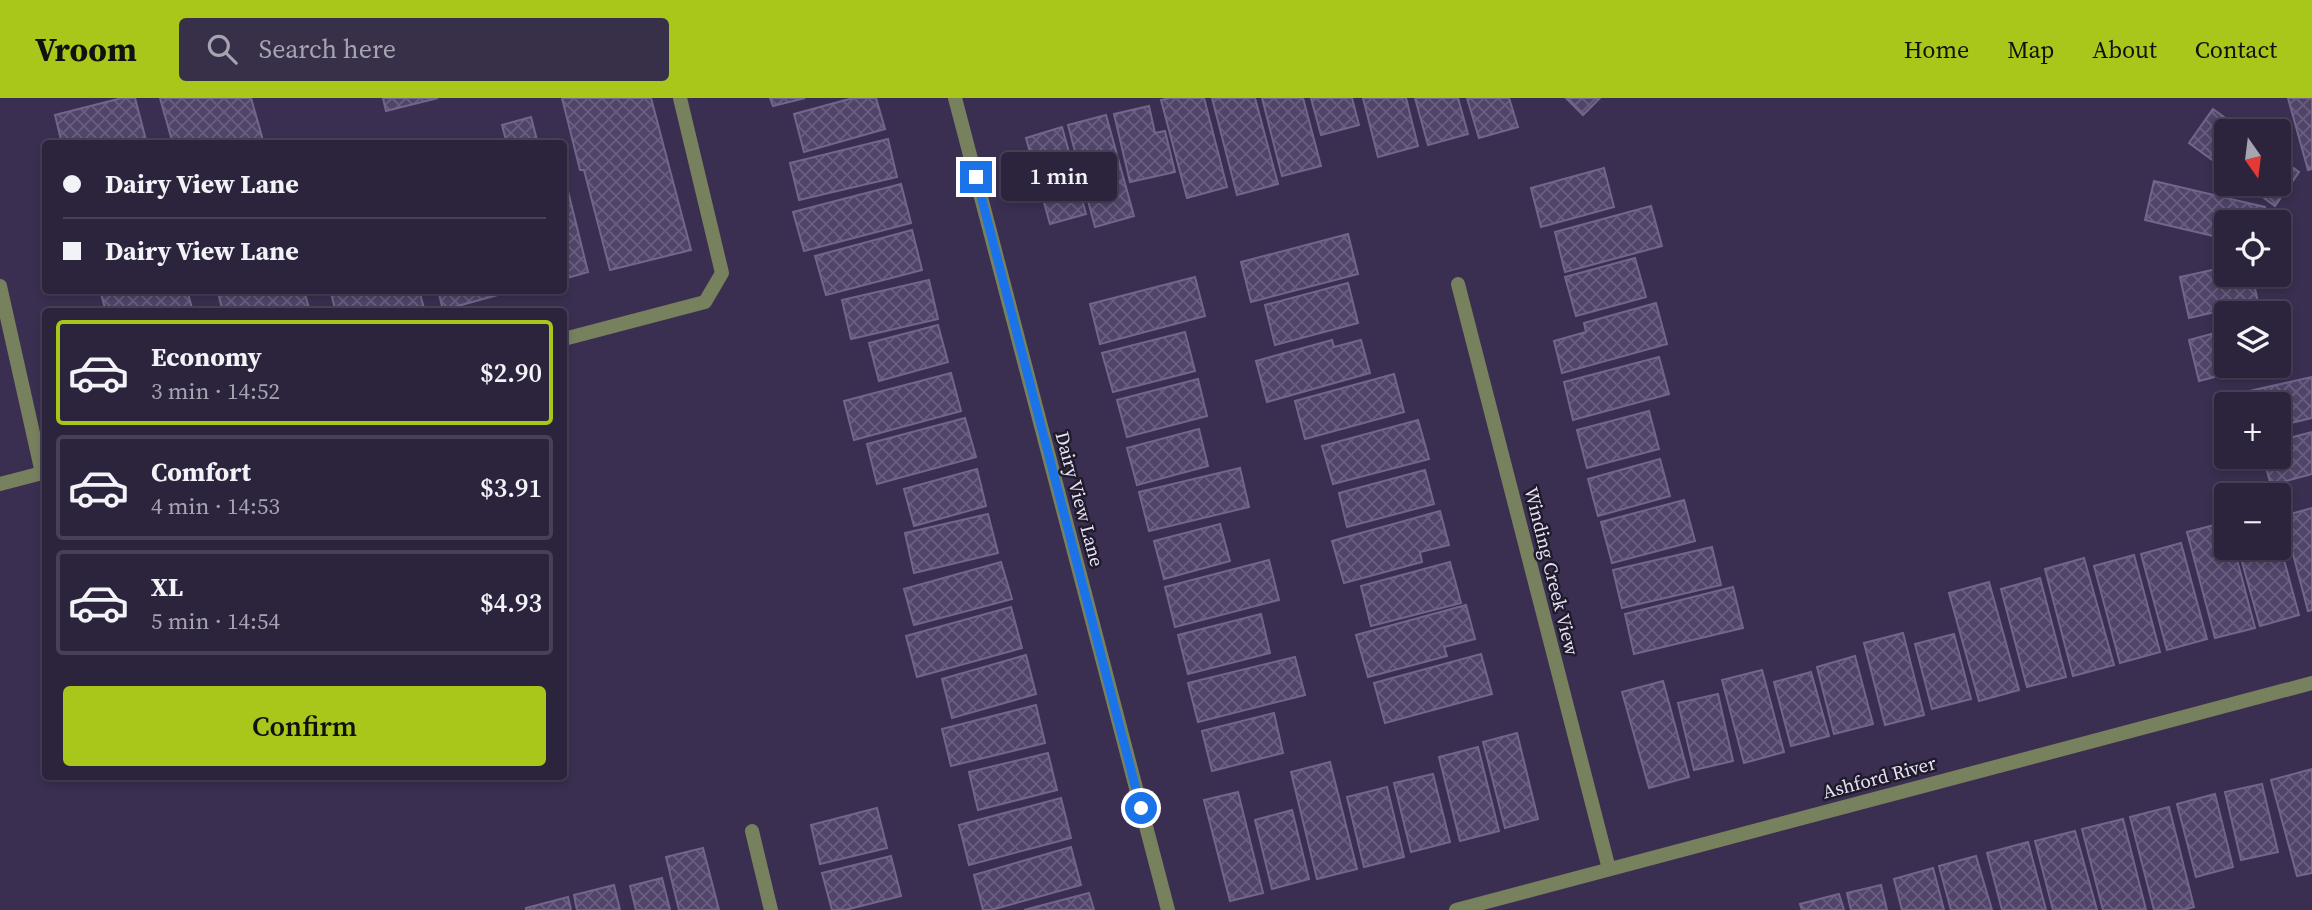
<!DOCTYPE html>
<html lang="en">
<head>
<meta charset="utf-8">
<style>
	body { margin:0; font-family:"Source Serif 4",serif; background:#382f48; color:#f1f3f6; height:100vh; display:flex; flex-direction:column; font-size:26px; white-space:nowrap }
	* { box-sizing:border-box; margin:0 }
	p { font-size:23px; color:#a6a4b0 }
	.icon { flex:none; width:38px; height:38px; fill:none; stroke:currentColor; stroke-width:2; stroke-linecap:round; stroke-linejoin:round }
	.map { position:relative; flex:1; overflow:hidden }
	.sheet { position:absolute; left:42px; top:210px; width:525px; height:472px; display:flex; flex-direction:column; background:#2c233d; border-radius:7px; box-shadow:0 4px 10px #0003,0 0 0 2px #484057 }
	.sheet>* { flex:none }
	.banner { position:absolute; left:42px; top:42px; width:525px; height:154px; border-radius:7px; box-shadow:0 4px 10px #0003,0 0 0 2px #484057; display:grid; align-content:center; height:154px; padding:0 21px; background:#2c233d }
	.needle { width:46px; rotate:166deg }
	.tools { position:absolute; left:2214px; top:21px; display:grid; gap:14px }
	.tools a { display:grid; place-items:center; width:77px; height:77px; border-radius:7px; background:#2c233d; box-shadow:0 4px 10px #0003,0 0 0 2px #484057; font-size:35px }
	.end { position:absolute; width:32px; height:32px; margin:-16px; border:9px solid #1a73e8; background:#fff; box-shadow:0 0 0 4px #fff }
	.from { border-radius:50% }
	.bubble { position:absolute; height:49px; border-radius:7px; background:#2c233d; box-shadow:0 4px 10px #0003,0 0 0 2px #484057; font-size:23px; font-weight:600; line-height:49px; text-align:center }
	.banner b { display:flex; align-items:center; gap:24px; height:66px; font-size:26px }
	.banner b+b { border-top:2px solid #484057 }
	.banner i { width:18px; height:18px; background:#f1f3f6 }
	ul { padding:12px 0 0; list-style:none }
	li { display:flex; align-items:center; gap:21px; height:105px; margin:0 14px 10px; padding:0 7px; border:4px solid #484057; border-radius:7px }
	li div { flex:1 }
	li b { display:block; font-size:26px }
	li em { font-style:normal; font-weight:600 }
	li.current { border-color:#a9c71a }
	li>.icon { width:63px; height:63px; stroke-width:1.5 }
	.action { display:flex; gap:14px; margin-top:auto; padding:14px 21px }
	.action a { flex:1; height:80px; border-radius:7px; background:#a9c71a; color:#111; font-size:28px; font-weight:600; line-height:80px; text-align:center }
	header { display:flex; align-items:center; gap:42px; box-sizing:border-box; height:98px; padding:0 35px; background:#a9c71a; color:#111 }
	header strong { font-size:33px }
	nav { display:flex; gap:38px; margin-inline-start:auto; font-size:24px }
	.search { width:490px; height:63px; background:#382f48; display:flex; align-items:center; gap:18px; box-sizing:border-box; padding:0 24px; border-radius:7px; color:#a6a4b0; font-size:26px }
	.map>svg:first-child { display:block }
	.building { fill:url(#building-cross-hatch); stroke:#73668d; stroke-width:2 }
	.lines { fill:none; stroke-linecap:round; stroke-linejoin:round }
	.service { stroke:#78815e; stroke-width:14 }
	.minor { stroke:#78815e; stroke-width:14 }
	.route { stroke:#1a73e8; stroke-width:9 }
	.labels { text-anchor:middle; stroke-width:5; stroke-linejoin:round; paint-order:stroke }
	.street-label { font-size:19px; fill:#e8e1f7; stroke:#201b2a }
</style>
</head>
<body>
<header>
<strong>Vroom</strong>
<div class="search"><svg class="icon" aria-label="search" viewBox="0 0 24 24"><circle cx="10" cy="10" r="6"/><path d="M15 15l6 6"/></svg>Search here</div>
<nav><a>Home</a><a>Map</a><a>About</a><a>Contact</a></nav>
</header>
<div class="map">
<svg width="2312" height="812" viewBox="0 0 2312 812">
	<defs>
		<pattern id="building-cross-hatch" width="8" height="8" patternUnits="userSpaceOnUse" patternTransform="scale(1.75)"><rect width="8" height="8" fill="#514469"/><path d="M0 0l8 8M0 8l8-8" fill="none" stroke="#6a5f7f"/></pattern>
	</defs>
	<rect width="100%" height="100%" fill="#3b2f51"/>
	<g class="building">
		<path d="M122,0H135L147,46H62L55,17Z"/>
		<path d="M160,0H251L264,46H173Z"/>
		<path d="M383,0H438L386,13Z"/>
		<path d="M562,0H651L691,152L610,172L584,72H580Z"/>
		<path d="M770,0H805L773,8Z"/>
		<path d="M853,0H876L885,31L804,54L794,16Z"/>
		<path d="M1170,0H1204L1227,89L1187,100L1161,2Z"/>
		<path d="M1212,0H1255L1278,86L1237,97Z"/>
		<path d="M1262,0H1303L1321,68L1282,78Z"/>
		<path d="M1311,0H1352L1359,27L1321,37Z"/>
		<path d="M1363,0H1406L1418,48L1378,59Z"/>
		<path d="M1415,0H1458L1468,36L1428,47Z"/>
		<path d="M1467,0H1509L1518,29L1479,40Z"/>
		<path d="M1566,0H1600L1583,17Z"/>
		<path d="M2288,0H2312V71L2308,72Z"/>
		<path d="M1149,8L1155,35L1165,33L1175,74L1130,84L1114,16Z"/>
		<path d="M2213,11L2243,33H2226V72L2189,45Z"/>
		<path d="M1106,17L1134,118L1095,129L1068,27Z"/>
		<path d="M531,19L538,46H507L502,27Z"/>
		<path d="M1062,29L1086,116L1050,126L1026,40Z"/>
		<path d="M888,41L897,79L799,102L790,65Z"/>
		<path d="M2278,59L2299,74L2275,108L2245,86H2278Z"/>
		<path d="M1604,70L1614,109L1541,129L1531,90Z"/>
		<path d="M2154,83L2265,109L2261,124H2226V141L2145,122Z"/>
		<path d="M901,86L911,125L804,153L793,114Z"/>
		<path d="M567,89L588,174L564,181V90Z"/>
		<path d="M1651,108L1662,148L1565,174L1555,134Z"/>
		<path d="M912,132L922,172L826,197L815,158Z"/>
		<path d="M1348,136L1358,176L1251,204L1241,164Z"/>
		<path d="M1635,160L1646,199L1576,218L1565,179Z"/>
		<path d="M2226,169V177H2252L2258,204L2189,220L2180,179Z"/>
		<path d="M1195,179L1205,218L1100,246L1090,206Z"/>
		<path d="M929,182L938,221L851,241L842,202Z"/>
		<path d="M1348,185L1358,225L1275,247L1265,207Z"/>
		<path d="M100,192H187L193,214H106Z"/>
		<path d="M213,192H304L310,214H223L218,195L214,196Z"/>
		<path d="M330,192H419L425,214H336Z"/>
		<path d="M438,192H516L443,212Z"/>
		<path d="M1656,205L1667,246L1562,275L1554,243L1586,234L1584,225Z"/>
		<path d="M938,227L948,264L879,283L869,245Z"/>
		<path d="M2226,232V268H2257L2199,283L2189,242Z"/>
		<path d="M1185,234L1195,273L1113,294L1102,255Z"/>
		<path d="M1332,242L1334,249L1361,242L1370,275L1267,304L1256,263Z"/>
		<path d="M1659,259L1669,296L1573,322L1564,284Z"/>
		<path d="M951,275L961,313L854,342L844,303Z"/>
		<path d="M1394,276L1404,314L1305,341L1295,303Z"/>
		<path d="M2312,279V320L2278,328V306H2248L2245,294Z"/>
		<path d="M1198,281L1207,318L1127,339L1117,302Z"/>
		<path d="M1649,313L1659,351L1587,370L1577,332Z"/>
		<path d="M965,320L976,359L877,386L867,346Z"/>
		<path d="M1418,322L1429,361L1333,386L1322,348Z"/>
		<path d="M1199,331L1208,368L1137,387L1127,350Z"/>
		<path d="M2312,334V376L2271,387L2263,359H2278V343Z"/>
		<path d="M1660,361L1670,398L1598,418L1588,381Z"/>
		<path d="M1240,370L1249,409L1149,433L1139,394Z"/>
		<path d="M977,371L986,408L914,428L904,391Z"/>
		<path d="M1425,372L1434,406L1347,429L1339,395Z"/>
		<path d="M1684,402L1695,443L1612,465L1601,424Z"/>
		<path d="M2312,410V512L2308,513L2283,418Z"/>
		<path d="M1440,413L1449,447L1420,454L1422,464L1344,485L1332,443Z"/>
		<path d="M988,416L998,455L914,475L905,435Z"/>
		<path d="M2226,424V450H2234L2255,530L2215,540L2187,434Z"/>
		<path d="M1220,426L1230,463L1164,481L1154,443Z"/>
		<path d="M2278,440L2299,517L2260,528L2238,450H2278Z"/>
		<path d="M2181,445L2207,541L2167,552L2141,456Z"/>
		<path d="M1712,449L1721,487L1622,510L1613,472Z"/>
		<path d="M2134,457L2160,554L2120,565L2094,468Z"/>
		<path d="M2084,460L2114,567L2073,578L2045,471Z"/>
		<path d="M1269,462L1279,502L1175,529L1165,489Z"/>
		<path d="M1001,464L1012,501L914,527L904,491Z"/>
		<path d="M1450,464L1461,505L1371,528L1361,488Z"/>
		<path d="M2040,480L2066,579L2027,589L2001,491Z"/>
		<path d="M1989,484L2019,592L1979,603L1949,495Z"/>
		<path d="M1733,489L1743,530L1634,556L1625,516Z"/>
		<path d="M1466,507L1475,541L1444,549L1447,558L1368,579L1356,537Z"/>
		<path d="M1011,509L1022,550L917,579L906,538Z"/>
		<path d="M1261,516L1270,555L1188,576L1178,537Z"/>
		<path d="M1903,535L1924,617L1885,627L1864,545Z"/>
		<path d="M1954,536L1971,601L1932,611L1915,546Z"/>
		<path d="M1481,556L1492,596L1385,625L1374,585Z"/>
		<path d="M1026,557L1036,596L952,620L942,581Z"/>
		<path d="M1855,558L1873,626L1834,636L1817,569Z"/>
		<path d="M1295,559L1305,597L1198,624L1188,585Z"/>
		<path d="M1762,572L1784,654L1744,665L1722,582Z"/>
		<path d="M1811,574L1829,638L1791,648L1774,584Z"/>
		<path d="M1663,583L1689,679L1649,690L1622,594Z"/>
		<path d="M1718,596L1733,663L1694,672L1678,605Z"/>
		<path d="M1036,607L1045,645L951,668L942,631Z"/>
		<path d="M1274,615L1283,655L1212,673L1202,633Z"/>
		<path d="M1517,635L1538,721L1505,730L1483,644Z"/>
		<path d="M1478,649L1499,733L1460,743L1439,659Z"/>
		<path d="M1048,655L1057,692L978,712L969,674Z"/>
		<path d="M1330,664L1357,771L1317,781L1291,674Z"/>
		<path d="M2312,671V775L2297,778L2271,682Z"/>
		<path d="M1433,676L1450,744L1411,754L1394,685Z"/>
		<path d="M2262,686L2278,754L2241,762L2225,694Z"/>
		<path d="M1387,689L1404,759L1364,769L1347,699Z"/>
		<path d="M1238,694L1263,795L1230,803L1204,702Z"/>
		<path d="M2215,696L2233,769L2196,779L2177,706Z"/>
		<path d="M1061,700L1071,740L969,767L959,727Z"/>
		<path d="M2169,709L2194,809L2183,812H2154L2130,719Z"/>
		<path d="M877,710L887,750L820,766L811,727Z"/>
		<path d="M1292,712L1309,781L1272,791L1255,722Z"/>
		<path d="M2123,721L2146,812H2103L2082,731Z"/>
		<path d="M2075,733L2097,812H2053L2035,743Z"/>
		<path d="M2028,744L2046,812H2002L1987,755Z"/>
		<path d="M1071,749L1081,787L991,812H983L974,777Z"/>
		<path d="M703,750L719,812H679L666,759Z"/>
		<path d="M891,758L901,798L845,812H832L822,775Z"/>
		<path d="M1976,758L1992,812H1951L1939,768Z"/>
		<path d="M1933,770L1944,812H1902L1894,781Z"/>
		<path d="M662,780L670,812H636L630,788Z"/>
		<path d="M614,787L620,812H577L574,797Z"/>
		<path d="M1881,787L1887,812H1851L1847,795Z"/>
		<path d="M1089,795L1094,812H1024Z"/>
		<path d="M1839,796L1844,812H1802L1800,806Z"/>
		<path d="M568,799L571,812H526V810Z"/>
	</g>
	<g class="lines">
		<g class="service">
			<path d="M0,188L42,375"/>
			<path d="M564,241L705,204L722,175L680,0"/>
			<path d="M0,386L46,374"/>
		</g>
		<g class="minor">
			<path d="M955,0L1168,812"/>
			<path d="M1458,186L1609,771"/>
			<path d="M752,733L771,812"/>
			<path d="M1456,812L2312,585"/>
		</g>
	</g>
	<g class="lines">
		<path class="route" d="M976,79L1141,710"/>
	</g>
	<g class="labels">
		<g class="street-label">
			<text transform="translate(1080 401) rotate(75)" y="7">Dairy View Lane</text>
			<text transform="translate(1552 473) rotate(76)" y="7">Winding Creek View</text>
			<text transform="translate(1879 679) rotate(-15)" y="7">Ashford River</text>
		</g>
	</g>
</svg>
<div class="tools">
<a><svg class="needle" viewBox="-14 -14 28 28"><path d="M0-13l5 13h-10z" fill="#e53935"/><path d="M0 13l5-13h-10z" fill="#a6a4b0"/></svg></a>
<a><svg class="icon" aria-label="locate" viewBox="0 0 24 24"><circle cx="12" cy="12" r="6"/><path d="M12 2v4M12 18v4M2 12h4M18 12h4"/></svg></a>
<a><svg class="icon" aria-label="layers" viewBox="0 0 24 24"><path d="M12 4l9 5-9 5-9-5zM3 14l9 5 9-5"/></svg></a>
<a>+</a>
<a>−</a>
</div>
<i class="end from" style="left:1141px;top:710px"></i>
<i class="end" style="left:976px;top:79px"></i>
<div class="bubble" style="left:1001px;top:54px;width:116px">1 min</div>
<div class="banner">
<b><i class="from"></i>Dairy View Lane</b>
<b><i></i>Dairy View Lane</b>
</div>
<section class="sheet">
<ul>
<li class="current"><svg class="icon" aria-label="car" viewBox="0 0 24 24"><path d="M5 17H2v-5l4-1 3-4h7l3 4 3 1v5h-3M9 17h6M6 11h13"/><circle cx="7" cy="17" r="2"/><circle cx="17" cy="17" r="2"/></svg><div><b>Economy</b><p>3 min · 14:52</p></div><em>$2.90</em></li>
<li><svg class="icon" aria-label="car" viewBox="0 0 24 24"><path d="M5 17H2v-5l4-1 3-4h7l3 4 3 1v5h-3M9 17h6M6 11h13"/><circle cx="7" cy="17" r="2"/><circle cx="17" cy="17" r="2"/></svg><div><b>Comfort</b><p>4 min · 14:53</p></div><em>$3.91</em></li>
<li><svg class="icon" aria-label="car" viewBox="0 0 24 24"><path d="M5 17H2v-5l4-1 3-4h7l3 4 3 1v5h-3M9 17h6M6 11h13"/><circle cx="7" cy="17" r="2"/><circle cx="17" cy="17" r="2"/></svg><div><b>XL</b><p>5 min · 14:54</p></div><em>$4.93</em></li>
</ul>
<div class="action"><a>Confirm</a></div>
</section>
</div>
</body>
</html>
